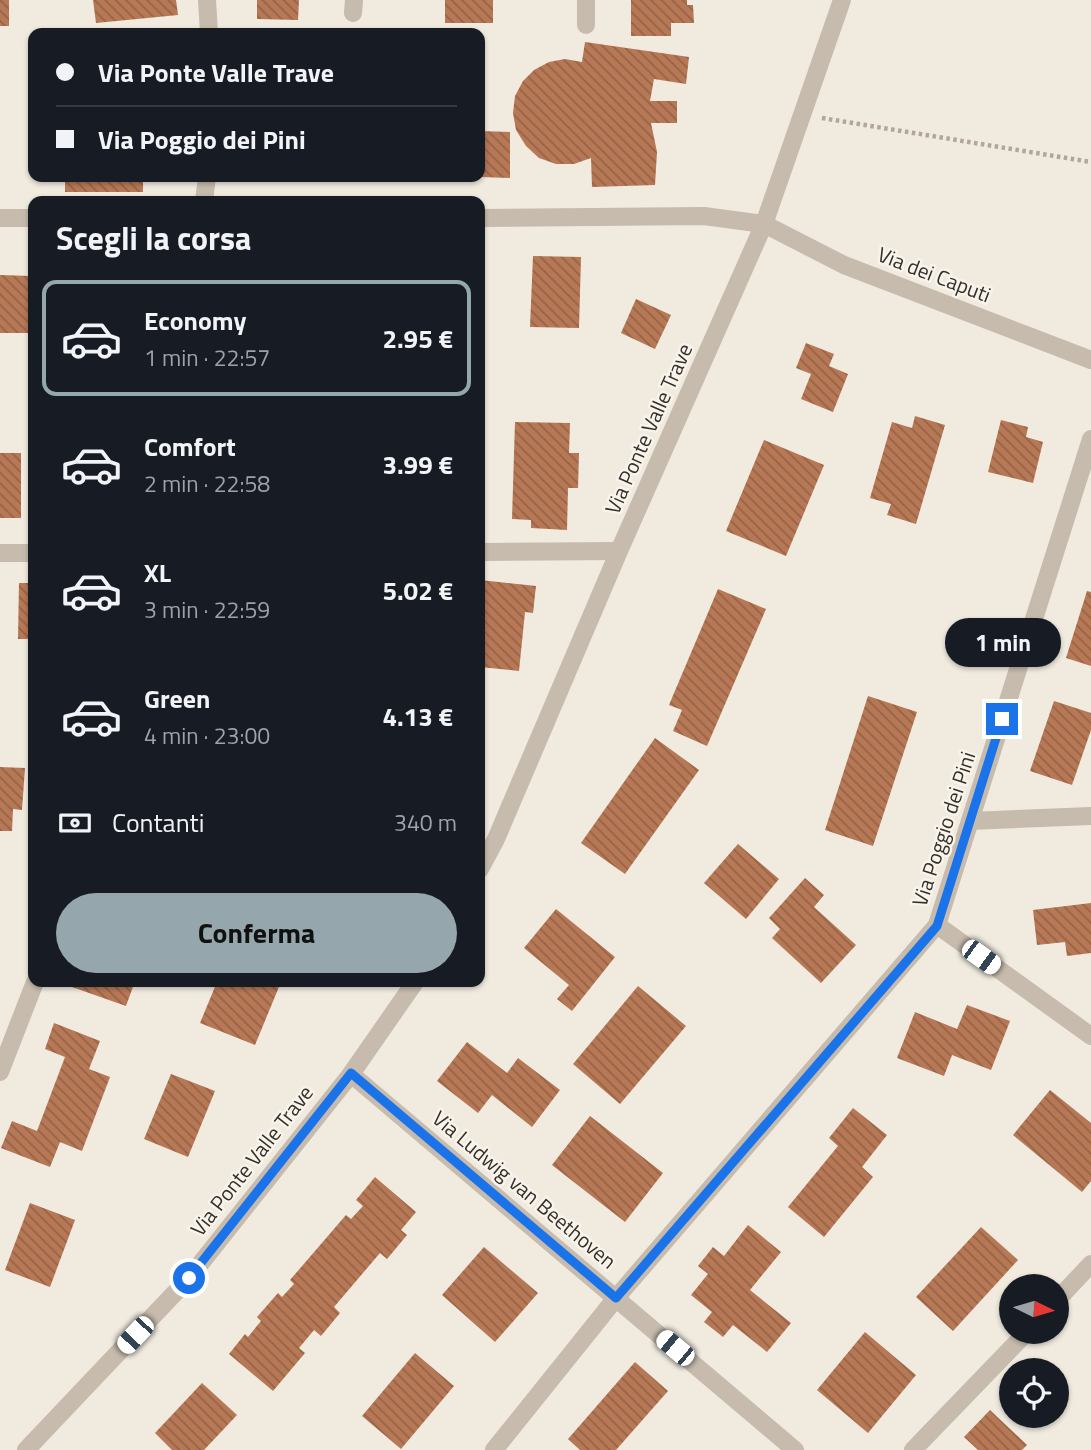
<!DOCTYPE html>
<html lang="it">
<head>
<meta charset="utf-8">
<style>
	body { margin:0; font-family:"Titillium Web",sans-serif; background:#242831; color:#f1f3f6; height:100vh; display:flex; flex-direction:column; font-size:26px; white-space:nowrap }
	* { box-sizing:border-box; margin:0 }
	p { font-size:23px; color:#9ea1a6 }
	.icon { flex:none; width:38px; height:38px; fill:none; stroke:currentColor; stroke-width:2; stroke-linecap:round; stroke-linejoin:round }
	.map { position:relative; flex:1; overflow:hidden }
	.details { position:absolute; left:28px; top:196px; width:457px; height:791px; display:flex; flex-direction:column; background:#171b24; border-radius:14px; box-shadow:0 2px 5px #0004 }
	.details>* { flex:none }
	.top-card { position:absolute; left:28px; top:28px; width:457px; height:154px; border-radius:14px; box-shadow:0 2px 5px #0004; display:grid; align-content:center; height:154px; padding:0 28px; background:#171b24 }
	.needle { width:46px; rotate:95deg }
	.fabs { position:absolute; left:999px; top:1274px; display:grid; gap:14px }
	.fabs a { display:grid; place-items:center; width:70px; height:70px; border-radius:50%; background:#171b24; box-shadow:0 2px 5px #0004; font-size:35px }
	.end { position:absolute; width:32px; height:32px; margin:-16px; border:9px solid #1a73e8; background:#fff; box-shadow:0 0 0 4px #fff }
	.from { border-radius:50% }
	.bubble { position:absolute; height:49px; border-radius:24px; background:#171b24; box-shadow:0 2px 5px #0004; font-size:23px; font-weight:700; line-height:49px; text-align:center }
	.car { position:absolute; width:21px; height:42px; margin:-21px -10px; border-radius:9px; box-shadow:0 0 5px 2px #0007; background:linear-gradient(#fff 24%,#345 0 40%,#fff 0 76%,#345 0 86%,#fff 0) }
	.top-card b { display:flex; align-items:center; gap:24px; height:66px; font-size:26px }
	.top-card b+b { border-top:2px solid #363941 }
	.top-card i { width:18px; height:18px; background:#f1f3f6 }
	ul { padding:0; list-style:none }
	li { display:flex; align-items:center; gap:21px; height:116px; margin:0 14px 10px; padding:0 14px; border:4px solid transparent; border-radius:14px }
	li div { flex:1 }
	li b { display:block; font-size:26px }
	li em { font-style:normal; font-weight:700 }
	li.active { border-color:#95a7ac }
	li>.icon { width:63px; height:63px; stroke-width:1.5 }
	h2 { padding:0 28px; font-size:32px; line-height:84px }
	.pay { display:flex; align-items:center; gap:18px; height:77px; padding:0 28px; font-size:26px }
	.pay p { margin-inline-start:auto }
	.cta { display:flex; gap:14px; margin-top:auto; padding:14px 28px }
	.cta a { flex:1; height:80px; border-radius:42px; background:#95a7ac; color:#111; font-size:28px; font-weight:700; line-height:80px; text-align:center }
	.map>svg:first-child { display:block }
	.building { fill:url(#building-back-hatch) }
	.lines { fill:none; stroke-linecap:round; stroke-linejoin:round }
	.path { stroke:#b2a697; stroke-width:4.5; stroke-dasharray:3.5 3.5; stroke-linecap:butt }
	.minor { stroke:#c6bbac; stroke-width:18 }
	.route { stroke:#1a73e8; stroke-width:9 }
	.labels { text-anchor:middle; stroke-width:5; stroke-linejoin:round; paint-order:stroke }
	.street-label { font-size:21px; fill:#352f2a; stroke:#f8f3eb }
</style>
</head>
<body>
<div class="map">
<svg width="1091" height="1450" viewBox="0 0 1091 1450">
	<defs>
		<pattern id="building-back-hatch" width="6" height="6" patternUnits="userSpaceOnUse" patternTransform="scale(1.75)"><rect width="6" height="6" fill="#b77856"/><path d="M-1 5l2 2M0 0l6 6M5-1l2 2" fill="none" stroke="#966347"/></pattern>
	</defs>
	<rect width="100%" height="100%" fill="#f0eadf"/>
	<g class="building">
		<rect x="0" y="0" width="9" height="26"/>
		<path d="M93,0H176L178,15L96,23Z"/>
		<path d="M257,0H299L298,20L257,19Z"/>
		<rect x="445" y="0" width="48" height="23"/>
		<path d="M631,0H687V5H693L694,23H671V36H631Z"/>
		<path d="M585,42L689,57L686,84L654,79L650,101H677V123H651L657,152L655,185L592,187L591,158L574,164H556L539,158L526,146L516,130L513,113L515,96L523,81L534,70L549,62L565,59L582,62Z"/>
		<path d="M480,131L510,132V178L480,177Z"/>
		<rect x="65" y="177" width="78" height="15"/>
		<path d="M533,256L581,257L579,328L530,327Z"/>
		<path d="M0,275L31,276L30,333H0Z"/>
		<path d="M636,299L671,315L655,349L621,333Z"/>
		<path d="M806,343L834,354L829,366L848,374L833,412L801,399L811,374L796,368Z"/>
		<path d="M915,416L945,425L916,524L887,515L891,504L870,498L892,422L912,428Z"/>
		<path d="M1001,420L1028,427L1026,437L1043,442L1033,483L988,472Z"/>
		<path d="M515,422L570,423L569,453H579L578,488H568L567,530L531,528V520L512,519Z"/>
		<path d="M764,440L824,465L786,556L726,531Z"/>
		<rect x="0" y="453" width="21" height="65"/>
		<path d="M480,580L536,586L533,613L525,612L519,671L480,667Z"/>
		<path d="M19,583H33V639H18Z"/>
		<path d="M718,589L766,609L707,746L673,731L682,710L669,705Z"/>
		<path d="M1087,591L1091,592V666L1066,658Z"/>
		<path d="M868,696L917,712L873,846L825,830Z"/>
		<path d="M1054,701L1091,713V730L1072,785L1030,771Z"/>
		<path d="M655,738L699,770L625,874L581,843Z"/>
		<path d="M0,767L25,768L22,810L13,809L12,831H0Z"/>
		<path d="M738,844L779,879L746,919L704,883Z"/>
		<path d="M805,878L824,895L814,907L856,945L821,983L772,938L780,929L769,918Z"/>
		<path d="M1091,903V953L1067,956L1065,942L1037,945L1033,910Z"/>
		<path d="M556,909L615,957L572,1011L557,999L569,985L524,948Z"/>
		<path d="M74,982H141L139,986L134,984L126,1006L72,987Z"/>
		<path d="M217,982H281L255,1045L200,1023Z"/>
		<path d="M638,986L686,1026L620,1104L573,1064Z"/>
		<path d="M967,1005L1010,1021L991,1070L952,1055L944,1076L897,1058L915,1012L957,1029Z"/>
		<path d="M54,1023L100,1041L89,1069L110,1077L82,1151L60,1142L50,1167L1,1148L12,1121L37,1131L65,1057L45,1049Z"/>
		<path d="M467,1042L507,1073L518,1058L560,1090L532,1127L492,1095L478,1113L437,1081Z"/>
		<path d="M171,1074L215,1091L188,1157L144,1139Z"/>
		<path d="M1050,1090L1091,1123V1181L1082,1192L1013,1135Z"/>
		<path d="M853,1108L887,1135L862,1167L873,1177L824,1237L788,1207L838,1146L829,1138Z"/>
		<path d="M590,1116L663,1173L625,1222L552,1165Z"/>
		<path d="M375,1177L416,1212L401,1230L407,1235L387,1259L380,1253L334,1307L340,1313L321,1336L314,1330L299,1348L305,1353L273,1391L229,1354L245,1334L248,1337L261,1321L257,1317L278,1293L282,1297L294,1284L290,1280L346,1215L351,1219L363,1206L356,1200Z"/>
		<path d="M30,1203L75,1220L50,1287L5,1270Z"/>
		<path d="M748,1225L781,1252L750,1290L791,1323L767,1352L733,1325L723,1337L704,1322L712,1312L691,1295L708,1274L698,1266L713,1247L724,1256Z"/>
		<path d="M981,1227L1018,1260L953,1331L916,1297Z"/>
		<path d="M484,1247L538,1293L495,1342L442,1295Z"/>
		<path d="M865,1332L916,1375L868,1433L817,1390Z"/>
		<path d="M415,1353L454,1386L401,1449L362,1416Z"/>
		<path d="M635,1362L668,1391L616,1450H580L568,1439Z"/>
		<path d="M202,1383L237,1415L204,1450H172L155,1433Z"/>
		<path d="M990,1410L1027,1445L1022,1450H978L964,1437Z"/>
	</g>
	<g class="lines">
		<path class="path" d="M822,118L1091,162"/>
		<g class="minor">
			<path d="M207,0L209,33"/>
			<path d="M353,13L354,0"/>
			<path d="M586,25V0"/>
			<path d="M204,201L207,177"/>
			<path d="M0,218H33"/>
			<path d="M480,218L704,216L764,224L844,265L1091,360"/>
			<path d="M480,552L619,551"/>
			<path d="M0,553H33"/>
			<path d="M970,821L1091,816"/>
			<path d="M480,869L496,839L619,551L764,224L842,0"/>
			<path d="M937,925L1091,1036"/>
			<path d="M0,1072L35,982"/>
			<path d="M351,1074L795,1450"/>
			<path d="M1057,1300L1091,1264"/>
			<path d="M26,1450L189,1278L351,1074L415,982"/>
			<path d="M494,1450L616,1298L937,925L1091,439"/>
			<path d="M913,1450L1027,1332"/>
		</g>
	</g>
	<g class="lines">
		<path class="route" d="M189,1278L351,1073L616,1298L937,926L1002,719"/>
	</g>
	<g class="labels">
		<g class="street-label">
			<text transform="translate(934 275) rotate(21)" y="7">Via dei Caputi</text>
			<text transform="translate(649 429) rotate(-66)" y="7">Via Ponte Valle Trave</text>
			<text transform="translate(944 829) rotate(-72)" y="7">Via Poggio dei Pini</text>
			<text transform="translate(252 1161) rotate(-52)" y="7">Via Ponte Valle Trave</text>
			<text transform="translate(524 1190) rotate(40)" y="7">Via Ludwig van Beethoven</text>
		</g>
	</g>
</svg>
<div class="fabs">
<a><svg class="needle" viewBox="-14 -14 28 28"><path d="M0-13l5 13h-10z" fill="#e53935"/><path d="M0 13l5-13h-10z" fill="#9ea1a6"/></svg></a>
<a><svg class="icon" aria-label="locate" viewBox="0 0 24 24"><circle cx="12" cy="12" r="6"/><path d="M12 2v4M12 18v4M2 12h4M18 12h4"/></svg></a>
</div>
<i class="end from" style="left:189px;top:1278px"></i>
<i class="end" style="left:1002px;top:719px"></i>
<div class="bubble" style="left:945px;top:618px;width:116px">1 min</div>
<i class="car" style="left:981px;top:957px;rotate:126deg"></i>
<i class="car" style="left:135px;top:1335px;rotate:223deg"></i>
<i class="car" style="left:675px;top:1348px;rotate:310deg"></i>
<div class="top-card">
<b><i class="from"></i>Via Ponte Valle Trave</b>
<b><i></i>Via Poggio dei Pini</b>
</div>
<section class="details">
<h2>Scegli la corsa</h2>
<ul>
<li class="active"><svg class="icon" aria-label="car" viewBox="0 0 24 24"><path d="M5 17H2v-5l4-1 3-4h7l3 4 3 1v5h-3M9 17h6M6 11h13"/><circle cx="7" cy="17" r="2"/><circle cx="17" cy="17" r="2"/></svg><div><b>Economy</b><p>1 min · 22:57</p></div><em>2.95 €</em></li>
<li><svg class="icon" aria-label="car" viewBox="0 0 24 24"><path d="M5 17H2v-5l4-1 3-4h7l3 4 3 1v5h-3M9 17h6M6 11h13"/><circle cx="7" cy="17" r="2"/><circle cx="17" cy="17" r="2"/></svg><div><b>Comfort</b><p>2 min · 22:58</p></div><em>3.99 €</em></li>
<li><svg class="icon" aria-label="car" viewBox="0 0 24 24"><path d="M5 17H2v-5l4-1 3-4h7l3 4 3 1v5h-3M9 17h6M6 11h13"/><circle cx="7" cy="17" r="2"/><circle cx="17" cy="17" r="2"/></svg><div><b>XL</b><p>3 min · 22:59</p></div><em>5.02 €</em></li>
<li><svg class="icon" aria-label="car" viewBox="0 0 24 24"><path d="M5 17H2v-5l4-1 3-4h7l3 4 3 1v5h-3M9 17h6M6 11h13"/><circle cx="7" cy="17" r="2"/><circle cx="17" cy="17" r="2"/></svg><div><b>Green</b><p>4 min · 23:00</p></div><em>4.13 €</em></li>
</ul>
<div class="pay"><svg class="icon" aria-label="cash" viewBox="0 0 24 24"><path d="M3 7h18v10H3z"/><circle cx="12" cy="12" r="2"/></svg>Contanti<p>340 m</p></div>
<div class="cta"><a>Conferma</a></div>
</section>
</div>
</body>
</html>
